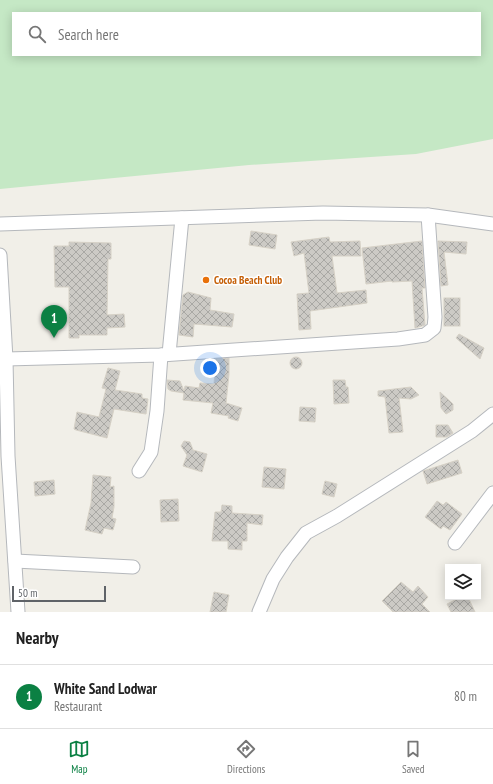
<!DOCTYPE html>
<style>
:root{--surface:#fff;--page:#f2f2f2;--text:#222;--muted:#767676;--line:#e0e0e0;--accent:#0b8043}
body{margin:0;font-family:"PT Sans Narrow",sans-serif;background:var(--page);color:var(--text)}
.controls{position:absolute;right:12px;bottom:12px;display:grid;overflow:hidden;border-radius:0px;box-shadow:0 2px 10px #0003}
.controls button{width:36px;height:36px;display:grid;place-items:center;padding:0;border:0;border-bottom:1px solid var(--line);background:var(--surface);color:var(--text);font:20px sans-serif}
.scale{position:absolute;left:12px;bottom:10px;width:94px;box-sizing:border-box;padding-left:4px;border:2px solid #5f6368;border-top:0;font-size:11px;line-height:14px;white-space:nowrap;color:#5f6368;-webkit-text-stroke:3px #fff;paint-order:stroke}
.you{position:absolute;left:210px;top:368px;width:14px;height:14px;margin:-10px;border:3px solid #fff;border-radius:50%;background:#1a73e8;box-shadow:0 0 0 6px #1a73e833}
.badge{display:grid;place-items:center;width:26px;height:26px;border-radius:50%;background:var(--accent);color:#fff;font-size:13px;font-weight:700}
.pin{position:absolute;translate:-50% -33px;filter:drop-shadow(0 1px 2px #0008)}
.pin::after{content:'';position:absolute;top:21px;width:14px;height:12px;background:inherit;clip-path:polygon(0 0,100% 0,50% 100%)}
.list{margin:0;padding:0;list-style:none}
h2{display:flex;justify-content:space-between;align-items:center;height:52px;margin:0;padding:0 16px;font-size:17px}
h2 small{font-size:13px;font-weight:400;color:var(--muted)}
.list li{display:grid;grid-template-columns:26px 1fr auto;gap:12px;align-items:center;box-sizing:border-box;height:64px;padding:0 16px;border-top:1px solid var(--line)}
.list b{display:block;font-size:15px;white-space:nowrap}
.list p{margin:0;font-size:13px;white-space:nowrap;color:var(--muted)}
.list em{font-size:13px;font-style:normal;color:var(--muted)}
.icon{flex:none;width:22px;height:22px;fill:none;stroke:currentColor;stroke-width:2;stroke-linecap:round;stroke-linejoin:round}
.map{position:relative;flex:none;width:493px;height:612px;overflow:hidden}
.search{position:absolute;background:var(--surface);box-shadow:0 2px 10px #0003;left:12px;right:12px;top:12px;height:44px;display:flex;align-items:center;gap:10px;box-sizing:border-box;padding:0 14px;border-radius:0px;color:var(--muted);font-size:15px}
.sheet{height:116px;background:var(--surface)}
nav{display:flex;justify-content:space-around;align-items:center;box-sizing:border-box;height:56px;border-top:1px solid var(--line);background:var(--surface);font-size:11px;color:var(--muted)}
nav a{display:grid;justify-items:center;gap:2px}
nav .on{color:var(--accent)}
.map>svg:first-child{display:block}
.grass{fill:#c5e8c5;fill-rule:evenodd}
.building{fill:url(#building-cross-hatch);stroke:#d6d1c6}
.lines{fill:none;stroke-linecap:round;stroke-linejoin:round}
.minor-casing{stroke:#b5b8bc;stroke-width:15}
.minor{stroke:#fff;stroke-width:13}
.food-dot{fill:#e8710a;stroke:#fff;stroke-width:1.5}
.labels{text-anchor:middle;dominant-baseline:central;stroke-width:3;stroke-linejoin:round;paint-order:stroke}
.food-label{font-size:11px;font-weight:bold;fill:#c56008;stroke:#fff;text-anchor:start}
</style>
<div class="map">
<svg width="493" height="612" viewBox="0 0 493 612">
<defs>
<pattern id="building-cross-hatch" width="8" height="8" patternUnits="userSpaceOnUse"><rect width="8" height="8" fill="#cccac5"/><path d="M0 0l8 8M0 8l8-8" fill="none" stroke="#a9a8a4"/></pattern>
</defs>
<rect width="100%" height="100%" fill="#f1efe8"/>
<!-- grass -->
<path class="grass" d="M0,0H493V139L416,154L249,165L0,189ZM13,13H480V55H13Z"/>
<!-- building -->
<g class="building">
<polygon points="251,231 277,235 275,249 249,245"/>
<polygon points="329,237 330,242 360,241 361,256 332,256 337,293 366,290 367,303 310,311 311,329 299,330 297,294 309,293 304,253 294,256 291,242"/>
<polygon points="422,241 425,288 422,288 425,325 415,328 412,281 392,282 392,281 366,284 362,248"/>
<polygon points="438,241 467,242 466,254 444,252 448,285 441,286"/>
<polygon points="69,242 111,243 111,259 108,259 107,315 124,314 125,327 107,328 107,335 79,335 79,338 69,338 69,287 55,287 54,246 69,246"/>
<polygon points="188,292 211,298 210,310 234,314 232,327 194,324 193,337 179,335 183,295"/>
<rect x="444" y="298" width="16" height="28"/>
<polygon points="459,334 484,348 480,359 456,338"/>
<circle cx="296" cy="363" r="6"/>
<polygon points="229,358 229,374 226,403 242,408 238,421 228,418 229,416 211,413 213,403 183,400 184,393 171,391 168,389 167,380 180,381 184,391 185,386 199,388 200,383 214,384 216,359"/>
<polygon points="108,368 120,371 115,390 142,394 142,398 148,399 146,414 114,409 107,438 76,430 74,429 77,412 99,417 106,389 102,388"/>
<polygon points="333,380 345,380 346,387 348,387 349,403 334,404"/>
<polygon points="411,387 419,395 411,399 399,398 403,432 389,433 385,397 378,396 378,391"/>
<polygon points="440,392 453,404 453,410 446,414 441,408"/>
<polygon points="300,407 316,408 315,422 299,421"/>
<polygon points="436,425 448,425 453,433 447,437 436,437"/>
<polygon points="184,441 190,442 193,450 207,454 202,472 183,466 187,455 181,446"/>
<polygon points="458,460 462,473 427,484 423,471"/>
<polygon points="264,467 286,469 284,489 262,487"/>
<polygon points="93,475 111,477 110,487 114,486 114,507 112,518 116,519 113,530 104,528 102,534 85,530 91,503"/>
<polygon points="54,480 55,494 35,496 34,482"/>
<polygon points="325,481 337,484 334,497 322,494"/>
<polygon points="178,499 179,521 161,522 160,500"/>
<polygon points="437,501 443,505 446,502 462,514 450,530 443,526 441,529 425,517"/>
<polygon points="222,505 232,506 232,513 263,515 262,525 247,523 247,541 242,541 242,550 228,549 228,541 212,541 215,512 221,512"/>
<polygon points="401,582 413,592 418,586 428,597 422,604 430,612 393,612 382,601"/>
<polygon points="214,592 229,595 226,612 210,612"/>
<polygon points="461,597 468,597 475,612 451,612 447,604"/>
</g>
<g class="lines">
<defs>
<g id="minor">
<polyline points="0,224 323,213 428,215 493,224"/>
<polyline points="0,255 6,359 8,456 18,612"/>
<polyline points="169,354 182,218"/>
<polyline points="6,359 161,355 398,339 425,335 434,328 435,317 428,215"/>
<polyline points="139,471 151,452 157,411 161,355"/>
<polyline points="455,543 493,493"/>
<polyline points="15,561 133,567"/>
<polyline points="259,612 273,579 287,557 306,533 337,516 472,431 493,414"/>
</g>
</defs>
<!-- minor casing -->
<use href="#minor" class="minor-casing"/>
<!-- minor -->
<use href="#minor" class="minor"/>
</g>
<!-- markers -->
<circle class="food-dot" cx="206" cy="280" r="4"/>
<g class="labels">
<!-- food labels -->
<g class="food-label">
<text x="214" y="280">Cocoa Beach Club</text>
</g>
</g>
</svg>
<div class="controls">
<button><svg class="icon" aria-label="layers" viewBox="0 0 24 24"><path d="M12 4l9 5-9 5-9-5zM3 14l9 5 9-5"/></svg></button>
</div>
<div class="scale">50 m</div>
<div class="you"></div>
<div class="pin badge" style="left:54px;top:338px">1</div>
<div class="search"><svg class="icon" aria-label="search" viewBox="0 0 24 24"><circle cx="10" cy="10" r="6"/><path d="M15 15l6 6"/></svg>Search here</div>
</div>
<section class="sheet">
<h2>Nearby<small></small></h2>
<ul class="list">
<li><span class="badge">1</span><div><b>White Sand Lodwar</b><p>Restaurant</p></div><em>80 m</em></li>
</ul>
</section>
<nav>
<a class="on"><svg class="icon" aria-label="map" viewBox="0 0 24 24"><path d="M3 6l6-2 6 2 6-2v14l-6 2-6-2-6 2zM9 4v14M15 6v14"/></svg>Map</a>
<a><svg class="icon" aria-label="directions" viewBox="0 0 24 24"><path d="M12 3l9 9-9 9-9-9zM9 14v-3h6M13 9l2 2-2 2"/></svg>Directions</a>
<a><svg class="icon" aria-label="saved" viewBox="0 0 24 24"><path d="M7 4h10v16l-5-4-5 4z"/></svg>Saved</a>
</nav>
